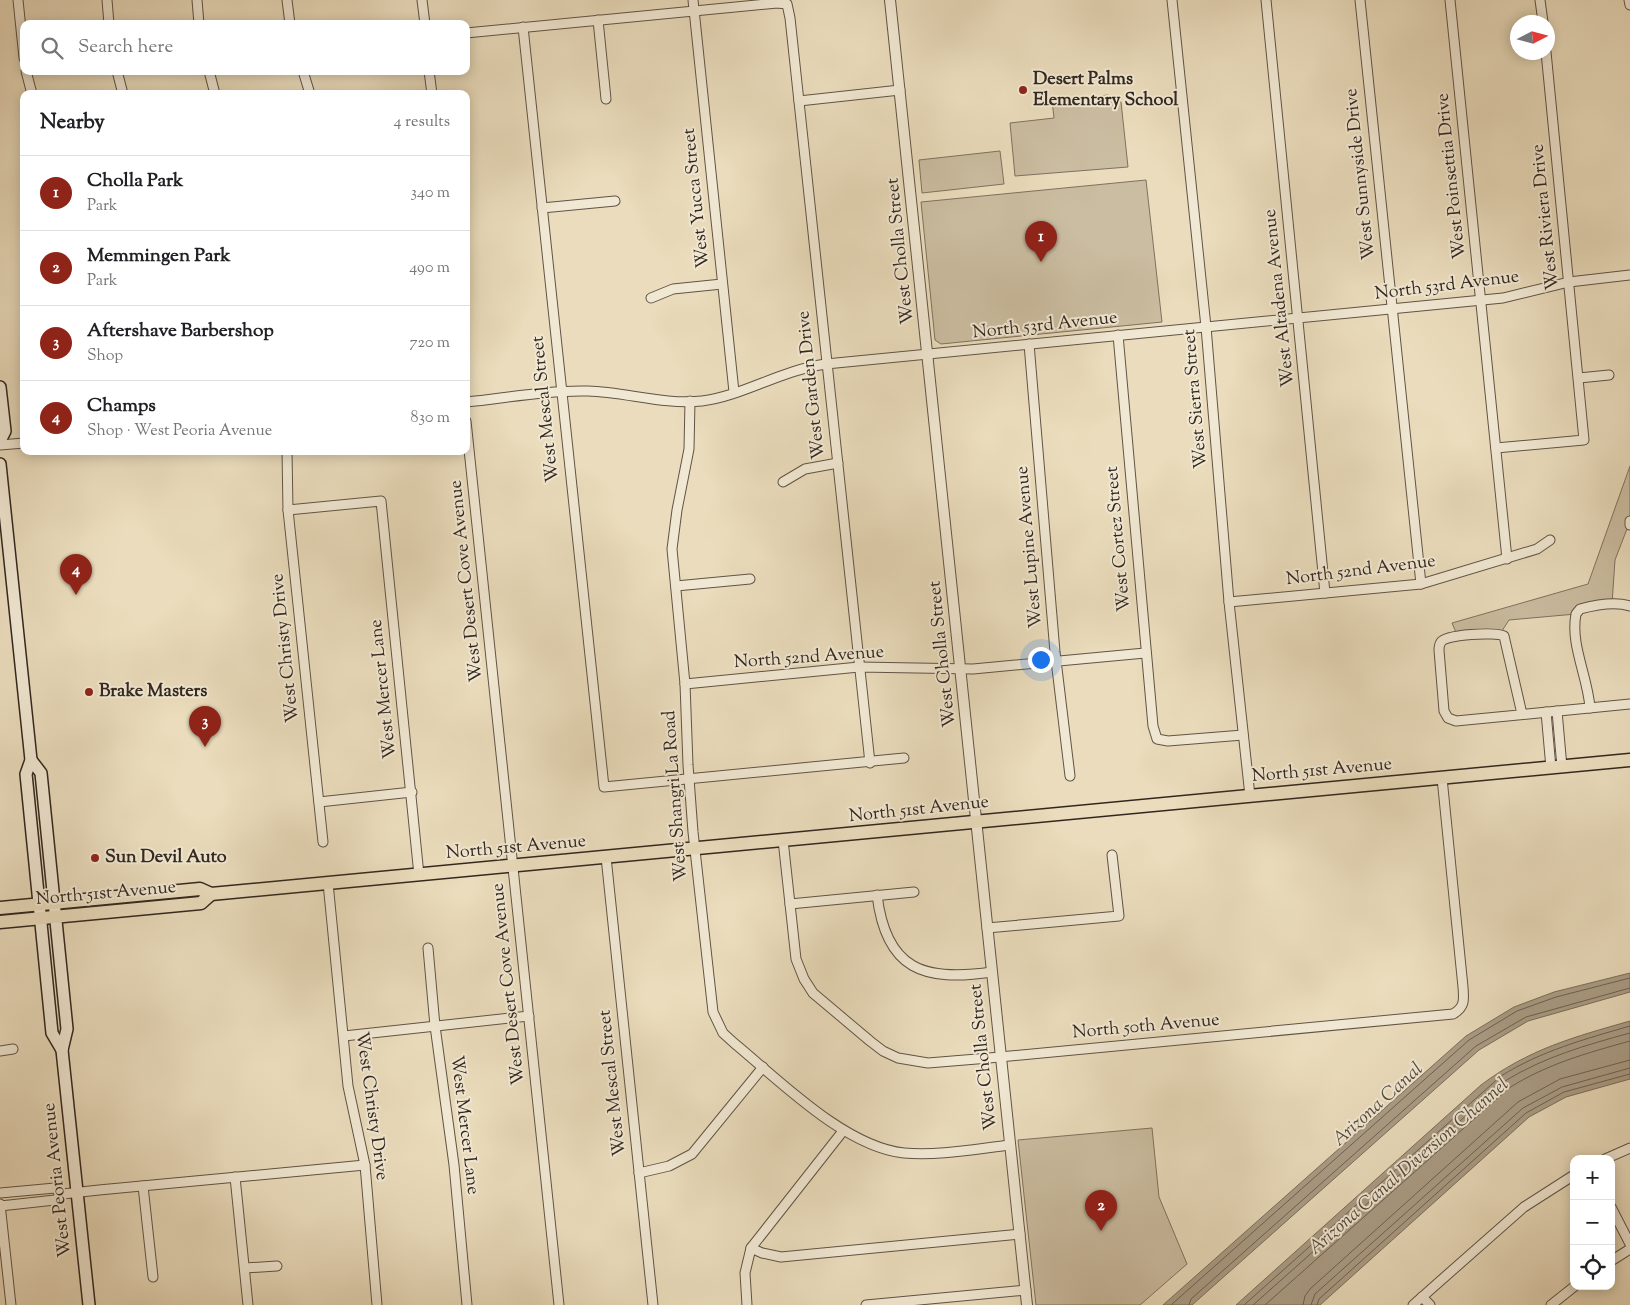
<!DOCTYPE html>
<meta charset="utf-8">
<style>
:root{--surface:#fff;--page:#f2f2f2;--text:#202124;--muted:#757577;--line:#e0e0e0;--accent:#8f2418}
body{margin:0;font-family:"Sorts Mill Goudy",serif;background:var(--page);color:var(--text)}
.controls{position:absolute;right:15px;bottom:15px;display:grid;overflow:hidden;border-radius:10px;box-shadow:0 2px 12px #0003}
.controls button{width:45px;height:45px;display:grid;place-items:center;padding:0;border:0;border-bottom:1px solid var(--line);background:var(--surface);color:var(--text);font:25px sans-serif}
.compass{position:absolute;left:1510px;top:15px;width:45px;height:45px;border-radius:50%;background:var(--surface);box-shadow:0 2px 12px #0003;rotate:84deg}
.you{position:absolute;left:1040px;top:659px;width:18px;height:18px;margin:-12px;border:4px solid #fff;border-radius:50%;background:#1a73e8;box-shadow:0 0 0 8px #1a73e833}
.badge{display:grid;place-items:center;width:32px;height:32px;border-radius:50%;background:var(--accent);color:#fff;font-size:16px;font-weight:700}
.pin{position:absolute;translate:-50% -41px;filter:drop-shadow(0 1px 2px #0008)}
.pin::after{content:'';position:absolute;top:26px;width:18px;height:15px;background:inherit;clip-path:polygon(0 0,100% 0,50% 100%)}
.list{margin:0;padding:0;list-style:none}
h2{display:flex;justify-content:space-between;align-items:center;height:65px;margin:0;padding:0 20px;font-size:21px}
h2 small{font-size:16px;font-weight:400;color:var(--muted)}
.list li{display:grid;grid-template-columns:32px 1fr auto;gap:15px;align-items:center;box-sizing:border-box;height:75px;padding:0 20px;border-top:1px solid var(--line)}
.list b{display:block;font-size:19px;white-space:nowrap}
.list p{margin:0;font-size:16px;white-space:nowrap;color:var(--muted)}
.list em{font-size:16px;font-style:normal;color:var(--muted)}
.icon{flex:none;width:28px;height:28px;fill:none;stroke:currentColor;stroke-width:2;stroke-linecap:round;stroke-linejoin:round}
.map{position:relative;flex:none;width:1630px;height:1305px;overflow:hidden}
.search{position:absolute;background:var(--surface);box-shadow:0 2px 12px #0003;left:20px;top:20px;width:450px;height:55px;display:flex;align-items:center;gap:12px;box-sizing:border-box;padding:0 18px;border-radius:10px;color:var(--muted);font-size:19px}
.panel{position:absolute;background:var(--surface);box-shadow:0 2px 12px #0003;left:20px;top:90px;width:450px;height:365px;border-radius:10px}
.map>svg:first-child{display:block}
.green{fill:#cbbda1;stroke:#7e7260}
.water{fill:#ab9e87;stroke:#7b6e5d}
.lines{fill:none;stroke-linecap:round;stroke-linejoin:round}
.shore{stroke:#6e6253;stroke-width:1}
.minor-casing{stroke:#605446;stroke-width:11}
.tertiary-casing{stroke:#605446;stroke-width:12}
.secondary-casing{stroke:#32271f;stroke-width:14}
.primary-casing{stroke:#32271f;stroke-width:15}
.minor{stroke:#f1e8d3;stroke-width:9}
.tertiary{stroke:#f1e8d3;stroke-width:10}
.secondary{stroke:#f1e8d3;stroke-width:11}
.primary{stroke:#eadcbc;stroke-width:12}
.poi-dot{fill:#8f2418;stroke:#f1e8d3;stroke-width:2}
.labels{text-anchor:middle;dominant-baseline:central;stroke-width:4;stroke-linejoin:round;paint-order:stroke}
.poi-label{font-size:18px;font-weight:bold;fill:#32271f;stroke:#f1e8d3;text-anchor:start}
.street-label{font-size:18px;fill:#32271f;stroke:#f1e8d3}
.water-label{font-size:19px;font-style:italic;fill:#564b3e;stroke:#f1e8d3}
</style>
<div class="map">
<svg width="1630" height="1305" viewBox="0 0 1630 1305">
<rect width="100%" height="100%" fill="#eadcbc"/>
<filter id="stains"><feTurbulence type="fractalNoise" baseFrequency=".004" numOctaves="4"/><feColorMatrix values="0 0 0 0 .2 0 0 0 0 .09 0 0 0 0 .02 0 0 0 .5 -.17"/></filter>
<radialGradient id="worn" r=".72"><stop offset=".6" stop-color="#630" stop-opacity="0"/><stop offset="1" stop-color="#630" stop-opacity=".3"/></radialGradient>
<!-- green -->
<g class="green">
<polygon points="1108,95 1121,102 1128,167 1015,176 1010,123 1054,118 1052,101"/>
<polygon points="1000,151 1004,184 922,193 919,160"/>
<polygon points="1146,180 1162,322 941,344 935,340 921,202"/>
<polygon points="1630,466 1630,521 1615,560 1612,604 1576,614 1509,620 1500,634 1458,637 1452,623 1588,584"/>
<polygon points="1152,1128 1159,1197 1187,1264 1140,1305 1036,1305 1018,1140"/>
</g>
<!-- water -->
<g class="water">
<polygon points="1630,973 1630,992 1528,1021 1479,1050 1192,1305 1163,1305 1466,1036 1514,1007 1554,992"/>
<path d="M1630,1021V1079L1566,1097L1529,1117L1320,1305H1236L1481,1085C1529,1049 1574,1037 1630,1021Z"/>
</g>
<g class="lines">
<!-- shore -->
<g class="shore">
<polyline points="1171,1305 1469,1040 1517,1011 1556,997 1630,978"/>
<polyline points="1189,1305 1191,1299 1476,1046 1526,1017 1630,988"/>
<path d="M1244,1305L1501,1076C1541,1051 1585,1039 1630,1026"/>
<path d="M1253,1305L1505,1081C1544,1057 1586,1045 1630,1033"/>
<path d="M1265,1305L1509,1088C1547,1064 1587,1053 1630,1041"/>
<polyline points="1303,1305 1305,1296 1310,1289 1518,1102 1560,1079 1630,1060"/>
<polyline points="1311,1305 1315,1294 1523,1108 1562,1087 1630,1068"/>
<polyline points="1317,1305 1319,1299 1526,1113 1564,1092 1630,1074"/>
</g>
<defs>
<g id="minor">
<polyline points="18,0 24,58"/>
<polyline points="107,0 109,24"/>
<polyline points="197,0 199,24"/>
<polyline points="287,0 290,24"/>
<polyline points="422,0 425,24"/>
<polyline points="693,0 734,392"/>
<polyline points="1172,0 1206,327 1229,602 1250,796"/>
<polyline points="1266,0 1325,593"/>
<polyline points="1360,0 1421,584"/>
<polyline points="1450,0 1507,559"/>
<polyline points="1540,0 1543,22"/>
<polyline points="1629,0 1630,5"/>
<polyline points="598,20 606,99"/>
<polyline points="523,27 604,787 904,758"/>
<polyline points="466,33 777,3 787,4 790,18 870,763"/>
<polyline points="26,71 32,94"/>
<polyline points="117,71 123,94"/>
<polyline points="209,71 215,94"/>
<polyline points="303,71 310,94"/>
<polyline points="429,71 432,94"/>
<polyline points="799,101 900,90"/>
<polyline points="542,208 615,201"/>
<polyline points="651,298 673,289 722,284"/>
<polyline points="1118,335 1153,726 1157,739 1168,741 1243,735"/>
<polyline points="1029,344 1055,652 1070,776"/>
<polyline points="1579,378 1609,375"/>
<path d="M690,401L689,449L677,510L672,549L685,684L688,765L693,832L713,1012L723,1033L734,1043C779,1080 845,1147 904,1153C938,1156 975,1149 1010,1145"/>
<path d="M466,402C506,398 548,390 588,391C626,392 663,405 702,401C743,396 781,370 826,364L1503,298L1569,282L1630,275"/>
<polyline points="466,421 559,1305"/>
<polyline points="0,445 24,443"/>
<polyline points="1496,448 1584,440 1546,52"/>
<polyline points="287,451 288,510 323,842"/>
<polyline points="783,482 805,469 838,463"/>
<polyline points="288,510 381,501 419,875"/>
<polyline points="1630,521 1630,525"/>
<polyline points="676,586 750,579"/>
<polyline points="1229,602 1421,584 1537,549 1550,540"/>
<polyline points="685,684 859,667 973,669 1145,653"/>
<path d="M1590,708C1588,677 1570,645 1576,614L1580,609C1595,605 1615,601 1630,606"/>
<polyline points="1557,711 1562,767"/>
<polyline points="1546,712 1551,768"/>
<path d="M1522,714L1504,636C1496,632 1446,634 1441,642C1439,645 1439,648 1439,650L1444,711L1448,718L1456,721L1630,704"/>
<polyline points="319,802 412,792"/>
<path d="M783,840L796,959L804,979L813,993L870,1041L883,1051L898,1058L928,1063L989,1058L1453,1014C1465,1007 1464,1000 1463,987L1442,778"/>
<polyline points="606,857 653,1305"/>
<polyline points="328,883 348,1086 365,1165 377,1305"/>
<path d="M877,895C886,970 924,982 992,972"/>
<polyline points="790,904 914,892"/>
<polyline points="987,928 1119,916 1112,855"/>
<polyline points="428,948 435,1026 454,1165 467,1305"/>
<polyline points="344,1036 529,1016"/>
<polyline points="0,1051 13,1049"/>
<polyline points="1605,1159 1630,1148"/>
<polyline points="639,1173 669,1166 692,1154 763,1067"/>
<polyline points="235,1177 248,1305"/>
<polyline points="143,1186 153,1277"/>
<polyline points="0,1193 55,1188 63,1194"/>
<polyline points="0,1204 11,1305"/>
<polyline points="0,1206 55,1200 63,1194 99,1190 365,1165"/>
<polyline points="1611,1207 1630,1244"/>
<polyline points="751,1248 762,1253 781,1257 1020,1234"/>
<polyline points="1611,1261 1630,1249"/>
<polyline points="245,1268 277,1266"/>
<polyline points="1422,1297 1430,1305"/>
<polyline points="747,1305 745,1273 751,1248 843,1131"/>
<polyline points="866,1305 1026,1290"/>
<polyline points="1413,1305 1524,1207 1574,1175"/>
<polyline points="1551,1305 1575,1286"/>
</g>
<polyline id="tertiary" points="890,0 1027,1305"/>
<g id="secondary">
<polyline points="0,387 5,431 0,441"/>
<polyline points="0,464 31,760 26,774 52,1033 62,1050"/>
<polyline points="31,760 41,773 67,1029 62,1050 89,1305"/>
</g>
<g id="primary">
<polyline points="0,908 200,889 211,894 1630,760"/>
<polyline points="0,922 201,903 211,894"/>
</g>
</defs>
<!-- minor casing -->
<use href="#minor" class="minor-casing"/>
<!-- tertiary casing -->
<use href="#tertiary" class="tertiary-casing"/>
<!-- secondary casing -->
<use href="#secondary" class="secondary-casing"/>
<!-- primary casing -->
<use href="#primary" class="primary-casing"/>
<!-- minor -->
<use href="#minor" class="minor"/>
<!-- tertiary -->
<use href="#tertiary" class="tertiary"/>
<!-- secondary -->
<use href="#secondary" class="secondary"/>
<!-- primary -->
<use href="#primary" class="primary"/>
</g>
<!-- markers -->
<g class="poi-dot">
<circle cx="1023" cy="90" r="5"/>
<circle cx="89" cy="692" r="5"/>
<circle cx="95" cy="858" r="5"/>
</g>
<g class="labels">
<!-- poi labels -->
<g class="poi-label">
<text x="1033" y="80">Desert Palms<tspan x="1033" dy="21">Elementary School</tspan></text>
<text x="99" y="692">Brake Masters</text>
<text x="105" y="858">Sun Devil Auto</text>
</g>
<!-- street labels -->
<g class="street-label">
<text transform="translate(1361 174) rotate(-96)">West Sunnyside Drive</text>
<text transform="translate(1452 176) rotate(-96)">West Poinsettia Drive</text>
<text transform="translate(697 198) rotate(-96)">West Yucca Street</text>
<text transform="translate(1546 217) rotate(-96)">West Riviera Drive</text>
<text transform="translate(901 251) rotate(-96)">West Cholla Street</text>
<text transform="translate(1447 286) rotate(-7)">North 53rd Avenue</text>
<text transform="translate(1280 298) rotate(-96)">West Altadena Avenue</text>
<text transform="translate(1045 326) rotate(-6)">North 53rd Avenue</text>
<text transform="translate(812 385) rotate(-96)">West Garden Drive</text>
<text transform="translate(1196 399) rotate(-95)">West Sierra Street</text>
<text transform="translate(546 409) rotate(-96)">West Mescal Street</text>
<text transform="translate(1119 539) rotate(-95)">West Cortez Street</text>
<text transform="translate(1030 547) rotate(-95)">West Lupine Avenue</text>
<text transform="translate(1361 571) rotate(-7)">North 52nd Avenue</text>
<text transform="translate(467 581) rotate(-96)">West Desert Cove Avenue</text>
<text transform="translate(286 648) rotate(-96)">West Christy Drive</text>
<text transform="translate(943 654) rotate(-96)">West Cholla Street</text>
<text transform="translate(809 658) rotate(-4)">North 52nd Avenue</text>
<text transform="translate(384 689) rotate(-96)">West Mercer Lane</text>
<text transform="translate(1322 771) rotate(-5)">North 51st Avenue</text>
<text transform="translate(676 796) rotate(-94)">West Shangri La Road</text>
<text transform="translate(919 810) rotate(-6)">North 51st Avenue</text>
<text transform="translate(516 848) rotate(-5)">North 51st Avenue</text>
<text transform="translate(106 894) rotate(-5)">North 51st Avenue</text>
<text transform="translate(509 984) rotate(-96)">West Desert Cove Avenue</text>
<text transform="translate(1146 1027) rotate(-5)">North 50th Avenue</text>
<text transform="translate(984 1057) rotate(-96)">West Cholla Street</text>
<text transform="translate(613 1083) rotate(-96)">West Mescal Street</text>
<text transform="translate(371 1106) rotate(82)">West Christy Drive</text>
<text transform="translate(464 1125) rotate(83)">West Mercer Lane</text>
<text transform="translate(58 1180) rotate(-96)">West Peoria Avenue</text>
</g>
<!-- water labels -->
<g class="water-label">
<text transform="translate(1378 1105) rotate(-42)">Arizona Canal</text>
<text transform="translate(1409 1167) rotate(-41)">Arizona Canal Diversion Channel</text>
</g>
</g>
<rect width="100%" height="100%" filter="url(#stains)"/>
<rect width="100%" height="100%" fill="url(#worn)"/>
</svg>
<div class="controls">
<button>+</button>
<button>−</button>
<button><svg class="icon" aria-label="locate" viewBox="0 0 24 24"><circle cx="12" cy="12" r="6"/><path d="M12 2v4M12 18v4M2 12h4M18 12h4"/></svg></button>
</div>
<svg class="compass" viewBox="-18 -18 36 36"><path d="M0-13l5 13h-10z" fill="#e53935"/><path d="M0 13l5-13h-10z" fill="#757577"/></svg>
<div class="you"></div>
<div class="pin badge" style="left:1041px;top:262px">1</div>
<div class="pin badge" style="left:1101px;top:1231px">2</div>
<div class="pin badge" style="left:205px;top:747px">3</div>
<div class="pin badge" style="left:76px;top:595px">4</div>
<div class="search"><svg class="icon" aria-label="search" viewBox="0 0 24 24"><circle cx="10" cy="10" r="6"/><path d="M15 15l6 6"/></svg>Search here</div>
<section class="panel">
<h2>Nearby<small>4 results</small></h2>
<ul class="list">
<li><span class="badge">1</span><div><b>Cholla Park</b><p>Park</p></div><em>340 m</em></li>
<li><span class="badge">2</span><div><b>Memmingen Park</b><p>Park</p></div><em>490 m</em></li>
<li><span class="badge">3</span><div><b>Aftershave Barbershop</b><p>Shop</p></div><em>720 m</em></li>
<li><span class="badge">4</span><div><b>Champs</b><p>Shop · West Peoria Avenue</p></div><em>830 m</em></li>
</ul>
</section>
</div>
